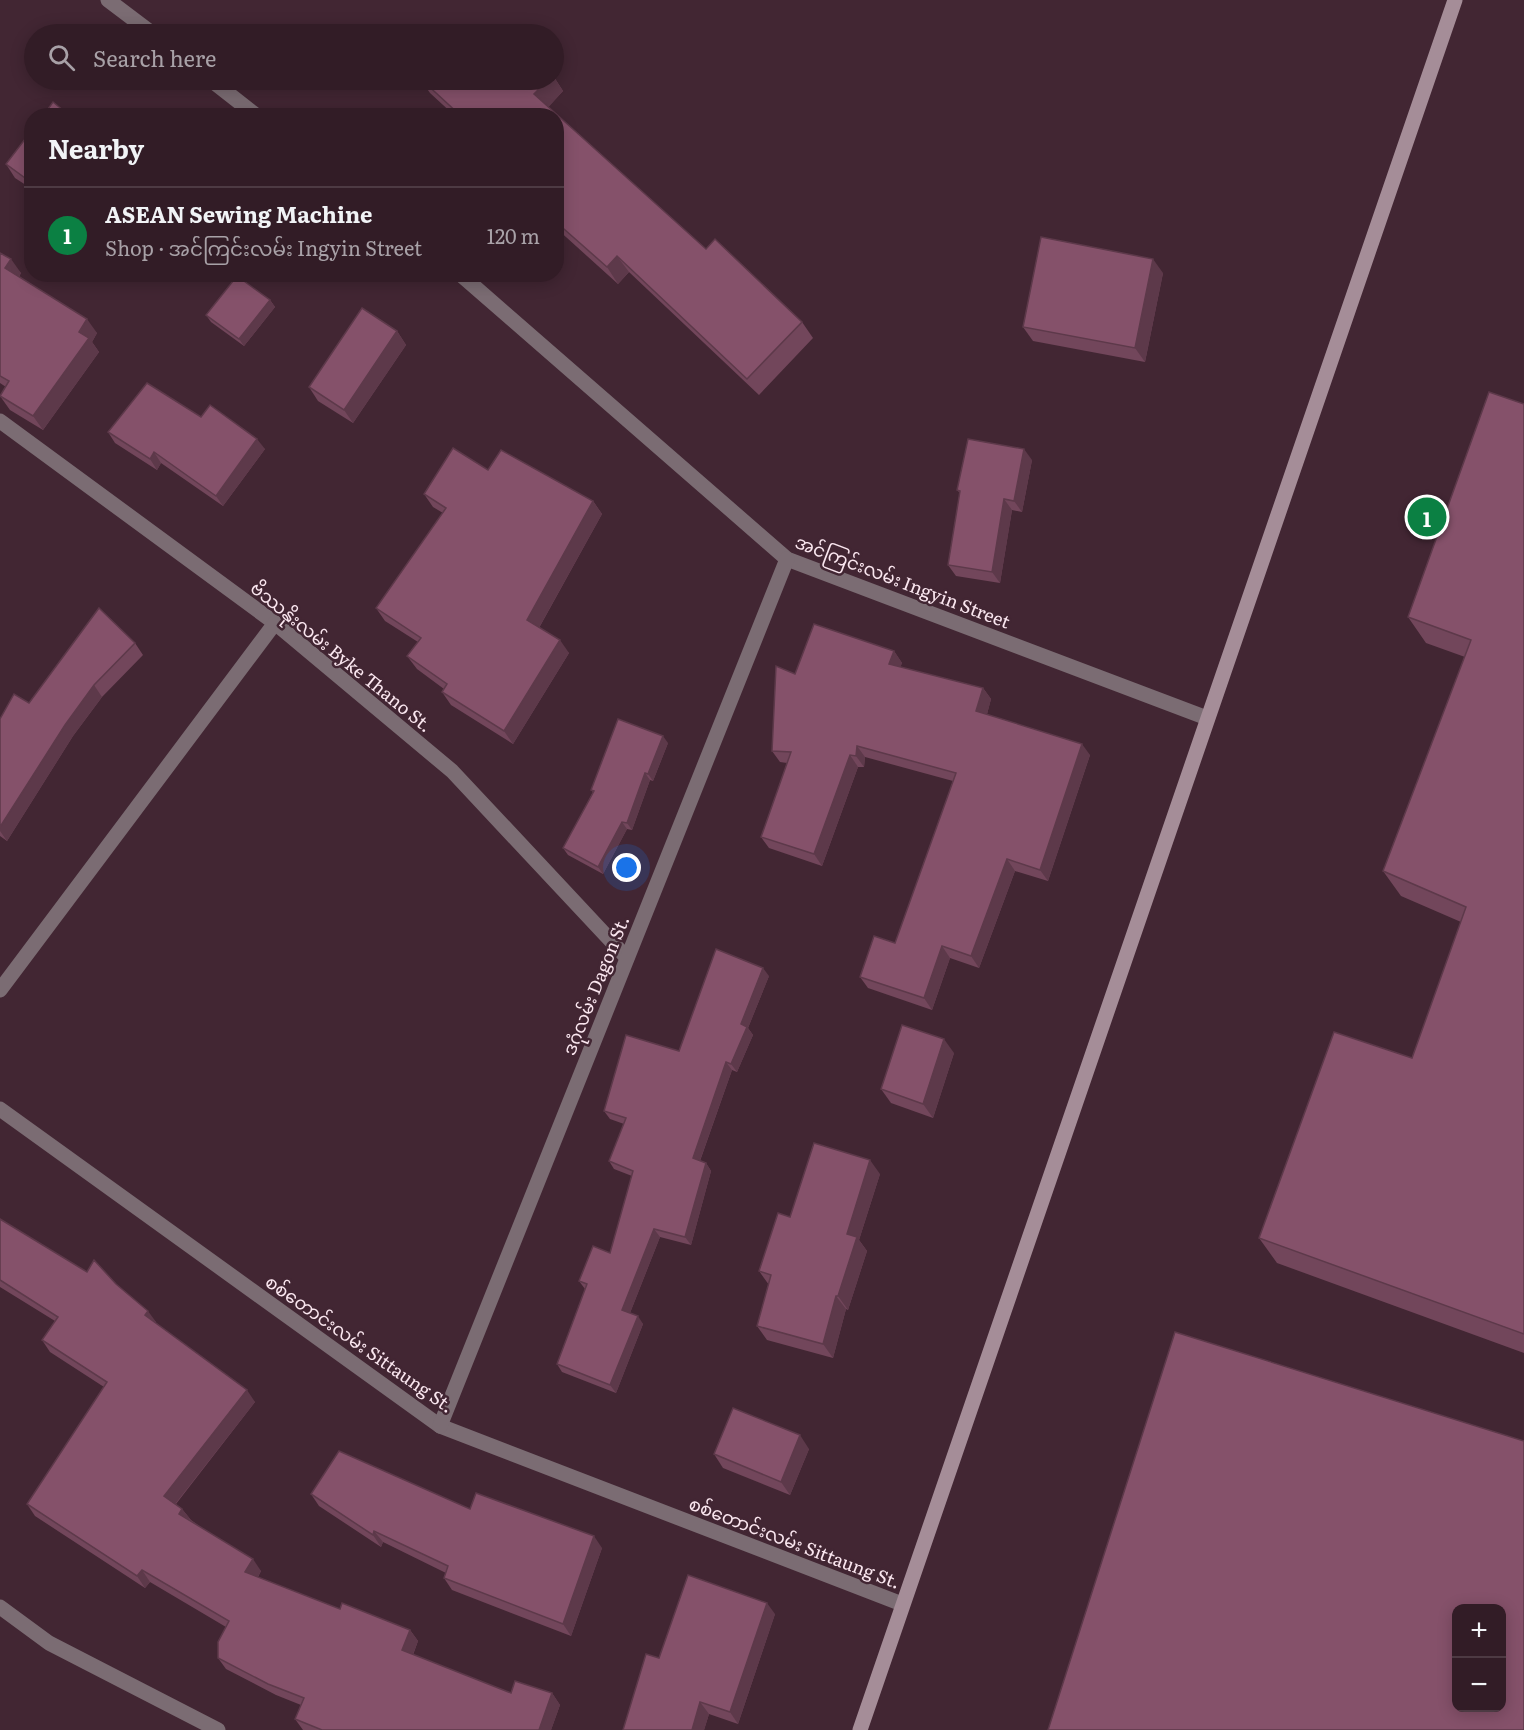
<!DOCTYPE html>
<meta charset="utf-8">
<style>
:root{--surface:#321c26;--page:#3a252e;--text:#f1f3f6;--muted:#a8a1a7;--line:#4d3a43;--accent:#0b8043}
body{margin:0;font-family:Literata,"Noto Sans Myanmar",serif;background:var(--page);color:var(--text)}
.controls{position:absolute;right:18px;bottom:18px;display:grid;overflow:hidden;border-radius:12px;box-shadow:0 3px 15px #0003}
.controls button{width:54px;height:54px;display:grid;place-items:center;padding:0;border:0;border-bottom:2px solid var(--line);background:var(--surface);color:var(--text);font:30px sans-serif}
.you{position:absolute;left:627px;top:868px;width:21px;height:21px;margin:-15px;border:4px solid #fff;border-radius:50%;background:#1a73e8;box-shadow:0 0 0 9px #1a73e833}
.badge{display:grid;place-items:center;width:39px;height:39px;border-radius:50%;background:var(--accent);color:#fff;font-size:20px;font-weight:700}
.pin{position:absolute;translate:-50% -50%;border:3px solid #fff;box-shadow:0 2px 6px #0006}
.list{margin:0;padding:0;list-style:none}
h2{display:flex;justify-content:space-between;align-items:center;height:78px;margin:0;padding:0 24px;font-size:26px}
h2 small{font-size:20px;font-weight:400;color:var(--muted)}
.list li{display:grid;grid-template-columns:39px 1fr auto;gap:18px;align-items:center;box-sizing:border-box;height:96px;padding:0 24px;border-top:2px solid var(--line)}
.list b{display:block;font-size:22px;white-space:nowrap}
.list p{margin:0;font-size:20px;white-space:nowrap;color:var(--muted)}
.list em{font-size:20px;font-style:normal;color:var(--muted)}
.icon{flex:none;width:33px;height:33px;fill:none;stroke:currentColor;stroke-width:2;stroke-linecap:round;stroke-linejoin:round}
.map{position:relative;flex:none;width:1524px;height:1730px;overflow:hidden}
.search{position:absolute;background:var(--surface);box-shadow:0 3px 15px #0003;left:24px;top:24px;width:540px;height:66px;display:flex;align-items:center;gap:15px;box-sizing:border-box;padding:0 21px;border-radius:33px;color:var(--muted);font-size:22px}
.panel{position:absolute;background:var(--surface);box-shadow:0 3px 15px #0003;left:24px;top:108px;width:540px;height:174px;border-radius:24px}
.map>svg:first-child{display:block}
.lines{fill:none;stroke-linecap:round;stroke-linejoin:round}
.street{stroke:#7b6c73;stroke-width:15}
.secondary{stroke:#a58d98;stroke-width:15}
.wall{fill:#72465b}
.shaded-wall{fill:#5d394a}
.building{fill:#85516a;stroke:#5d394a;stroke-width:1.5;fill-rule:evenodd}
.labels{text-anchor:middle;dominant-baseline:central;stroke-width:5;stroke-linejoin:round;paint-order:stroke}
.street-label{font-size:18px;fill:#fae6ef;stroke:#422633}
</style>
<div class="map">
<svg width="1524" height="1730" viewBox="0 0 1524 1730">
<rect width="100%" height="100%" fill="#422633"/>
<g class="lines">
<!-- street -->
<g class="street">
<polyline points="108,0 153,34"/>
<polyline points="211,80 257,116"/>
<polyline points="460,274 787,559 1207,718"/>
<polyline points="0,421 275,623 452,771 627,958"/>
<polyline points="0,990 275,623"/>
<polyline points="0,1109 440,1426 902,1604"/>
<polyline points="440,1426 787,559"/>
<polyline points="0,1607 49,1643 218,1730"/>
</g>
<!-- secondary -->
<polyline class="secondary" points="860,1730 1455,0"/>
</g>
<!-- wall -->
<g class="wall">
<polygon points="554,77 563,91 548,107 706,249 802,322 813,338 759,395 629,272 618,284 556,228 556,116 455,116 430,93 421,80 554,80"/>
<polygon points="32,130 32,189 15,178 6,164"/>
<polygon points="0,253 21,273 19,277 97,333 92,342 99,352 43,430 10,410 0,396 6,387 0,383"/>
<polygon points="1163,273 1145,362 1033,341 1023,327"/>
<polygon points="270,300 275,307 244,346 211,322 206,315"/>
<polygon points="397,331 406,345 353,423 318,401 309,387"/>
<polygon points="1524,404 1524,1353 1277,1263 1259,1238 1412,1058 1461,922 1401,896 1383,871 1465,657 1426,643 1408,617"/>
<polygon points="201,417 265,449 223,506 161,463 157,470 115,443 108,432"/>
<polygon points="1032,460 1022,512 1012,510 1000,583 956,576 948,565 960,493 957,490"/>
<polygon points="488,470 593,501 602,514 539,628 569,653 513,744 451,705 442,692 444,689 417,669 407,656 418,642 385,621 376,608 443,513 433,507 424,494"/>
<polygon points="135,643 143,655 102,697 73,736 7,841 0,836 0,719 29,703"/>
<polygon points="894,651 902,663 900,667 983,688 991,699 987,714 1090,755 1048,881 1015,871 979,968 950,958 932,1010 868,988 860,977 895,943 953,781 865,757 864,767 858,767 822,866 769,848 761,837 787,763 780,762 772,751 795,674"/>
<polygon points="668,743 653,781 650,780 632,830 627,829 603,874 568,855 563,848 593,792 591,790"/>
<polygon points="769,976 748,1028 753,1035 737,1072 732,1070 700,1161 706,1163 711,1171 691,1245 660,1237 630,1313 643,1324 616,1393 562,1372 557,1364 585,1289 579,1281 610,1253 632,1176 614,1169 609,1161 624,1124 610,1119 604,1111 679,1051"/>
<polygon points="954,1053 933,1118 891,1103 881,1089"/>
<polygon points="880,1174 859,1240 867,1251 848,1310 846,1309 833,1358 767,1340 757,1326 769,1285 759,1271 790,1217"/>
<polygon points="0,1219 87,1272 116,1284 156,1322 156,1323 255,1402 176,1504 182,1509 191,1520 261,1571 258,1577 340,1609 410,1630 418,1641 413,1655 511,1693 552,1693 560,1705 551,1730 303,1730 295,1719 301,1705 276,1695 226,1669 218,1658 226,1627 150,1582 145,1588 35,1516 27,1504 104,1387 50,1352 42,1340 55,1321 0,1287"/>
<polygon points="809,1449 790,1495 723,1468 714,1454"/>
<polygon points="311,1494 470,1509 602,1548 571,1636 452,1590 444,1578 446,1573 383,1542 381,1547 319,1506"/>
<polygon points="775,1614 738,1724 709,1714 704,1730 623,1730 659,1658"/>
</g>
<!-- shaded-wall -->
<g class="shaded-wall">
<polygon points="554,77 563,91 545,111 534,94 548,80 554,80"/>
<polygon points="617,256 629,272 618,284 607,267"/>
<polygon points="11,259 21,273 15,282 5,268"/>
<polygon points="1153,259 1163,273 1145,362 1135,348"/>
<polygon points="270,300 275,307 244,346 239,339"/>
<polygon points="87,319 97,333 92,342 99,352 43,430 33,416"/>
<polygon points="397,331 406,345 353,423 344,410"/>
<polygon points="257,439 265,449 223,506 216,496"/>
<polygon points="1024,449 1032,460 1022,512 1014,501"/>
<polygon points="154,452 161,463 157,470 150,459"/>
<polygon points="1004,499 1012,510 1000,583 992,572"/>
<polygon points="593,501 602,514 536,633 527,620"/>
<polygon points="560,640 569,653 513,744 504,731"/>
<polygon points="894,651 902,663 897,676 889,664"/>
<polygon points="94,685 102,697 73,736 7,841 0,831 0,827 65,725"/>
<polygon points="983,688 991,699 985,722 976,711"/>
<polygon points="663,736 668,743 653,781 648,774"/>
<polygon points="1082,744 1090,755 1048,881 1040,870"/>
<polygon points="857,746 865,757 864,767 856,756"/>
<polygon points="850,755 858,767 822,866 814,854"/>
<polygon points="645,773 650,780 632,830 627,823"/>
<polygon points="622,822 627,829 603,874 598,867"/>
<polygon points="1007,859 1015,871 979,968 971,956"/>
<polygon points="942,946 950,958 932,1010 924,998"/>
<polygon points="763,968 769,976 748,1028 753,1035 737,1072 731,1064 741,1024"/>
<polygon points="944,1039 954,1053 933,1118 923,1104"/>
<polygon points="726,1062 732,1070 698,1166 693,1158"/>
<polygon points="870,1160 880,1174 859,1240 867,1251 848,1310 838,1296 847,1234"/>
<polygon points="706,1163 711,1171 691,1245 685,1237"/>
<polygon points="654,1229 660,1237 628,1318 622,1310"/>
<polygon points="836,1296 846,1309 833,1358 823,1344"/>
<polygon points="148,1311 156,1322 153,1327 145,1315"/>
<polygon points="638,1316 643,1324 616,1393 610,1385"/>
<polygon points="247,1390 255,1402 172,1508 164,1496"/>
<polygon points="800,1435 809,1449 790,1495 781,1482"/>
<polygon points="182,1509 191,1520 179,1514"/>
<polygon points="374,1531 383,1542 381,1547 373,1535"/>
<polygon points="594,1536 602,1548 571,1636 563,1624"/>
<polygon points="253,1559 261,1571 254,1584 245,1572"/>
<polygon points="142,1570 150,1582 145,1588 137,1576"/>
<polygon points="767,1603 775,1614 738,1724 730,1712"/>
<polygon points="410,1630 418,1641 410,1662 402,1650"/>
<polygon points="552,1693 560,1705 551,1730 539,1730"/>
<polygon points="700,1702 709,1714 704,1730 692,1730"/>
</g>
<!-- building -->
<g class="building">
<polygon points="422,80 548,80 534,94 706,249 715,239 802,322 747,379 617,256 607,267 556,222 556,116 461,116"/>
<polygon points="53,102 70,116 43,116"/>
<polygon points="32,130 32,183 6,164"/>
<polygon points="1041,237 1153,259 1135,348 1023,327"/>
<polygon points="0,253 11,259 5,268 87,319 79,332 89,338 33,416 0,396 9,381 0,376"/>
<polygon points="237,276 270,300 239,339 206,315"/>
<polygon points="362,308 397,331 344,410 309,387"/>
<polygon points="147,383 201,417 210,405 257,439 216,496 154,452 150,459 108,432"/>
<polygon points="1489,392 1524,404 1524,1334 1259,1238 1334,1032 1412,1058 1466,907 1383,871 1471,640 1408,617"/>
<polygon points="968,439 1024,449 1014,501 1004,499 992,572 948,565 960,491 957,490"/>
<polygon points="453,448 488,470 501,450 593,501 527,620 560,640 504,731 442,692 447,684 407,656 421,638 376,608 446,508 424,494"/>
<polygon points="99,608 135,643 94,685 65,725 0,827 0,719 14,694 29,703"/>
<polygon points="814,624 894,651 889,664 983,688 976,711 1082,744 1040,870 1007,859 971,956 942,946 924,998 860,977 874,936 895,943 956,773 857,746 856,756 850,755 814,854 761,837 791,752 772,751 776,666 795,674"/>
<polygon points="618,719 663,736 648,774 645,773 627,823 622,822 598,867 563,848 594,791 591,790"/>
<polygon points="716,949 763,968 741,1024 747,1027 731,1064 726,1062 693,1158 706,1163 685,1237 654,1229 622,1310 638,1316 610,1385 557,1364 587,1284 579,1281 593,1246 610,1253 633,1171 609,1161 626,1118 604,1111 626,1035 679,1051"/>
<polygon points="902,1025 944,1039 923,1104 881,1089"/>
<polygon points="814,1143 870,1160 847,1234 857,1237 838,1296 836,1296 823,1344 757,1326 771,1275 759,1271 778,1213 790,1217"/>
<polygon points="0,1219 87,1272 94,1260 116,1284 148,1311 145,1315 247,1390 164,1496 182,1509 179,1514 253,1559 245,1572 340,1609 342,1603 410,1630 402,1650 511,1693 515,1681 552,1693 539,1730 322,1730 295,1719 304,1698 268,1684 218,1658 218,1642 229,1621 142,1570 137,1576 27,1504 107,1382 42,1340 58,1317 0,1280"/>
<path d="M1175,1332L1524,1441V1730H1048ZM1456,1608H1502V1707H1456Z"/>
<polygon points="733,1408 800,1435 781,1482 714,1454"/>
<polygon points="339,1451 470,1509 476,1493 594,1536 563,1624 444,1578 448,1566 374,1531 373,1535 311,1494"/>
<polygon points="688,1575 767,1603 730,1712 700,1702 692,1730 623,1730 646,1654 659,1658"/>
</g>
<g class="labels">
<!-- street labels -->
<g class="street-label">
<text transform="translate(903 581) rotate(21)">အင်ကြင်းလမ်း Ingyin Street</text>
<text transform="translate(342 656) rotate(39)">ဗိဿနိုးလမ်း Byke Thano St.</text>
<text transform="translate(595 985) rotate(-68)">ဒဂုံလမ်း Dagon St.</text>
<text transform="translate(360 1343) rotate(35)">စစ်တောင်းလမ်း Sittaung St.</text>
<text transform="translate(795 1542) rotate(21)">စစ်တောင်းလမ်း Sittaung St.</text>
</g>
</g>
</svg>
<div class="controls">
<button>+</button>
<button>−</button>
</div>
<div class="you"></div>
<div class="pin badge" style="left:1427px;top:517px">1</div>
<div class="search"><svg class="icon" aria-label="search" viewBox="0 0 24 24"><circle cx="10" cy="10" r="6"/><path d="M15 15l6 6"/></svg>Search here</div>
<section class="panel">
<h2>Nearby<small></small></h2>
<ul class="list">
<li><span class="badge">1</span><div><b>ASEAN Sewing Machine</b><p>Shop · အင်ကြင်းလမ်း Ingyin Street</p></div><em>120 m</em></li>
</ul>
</section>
</div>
